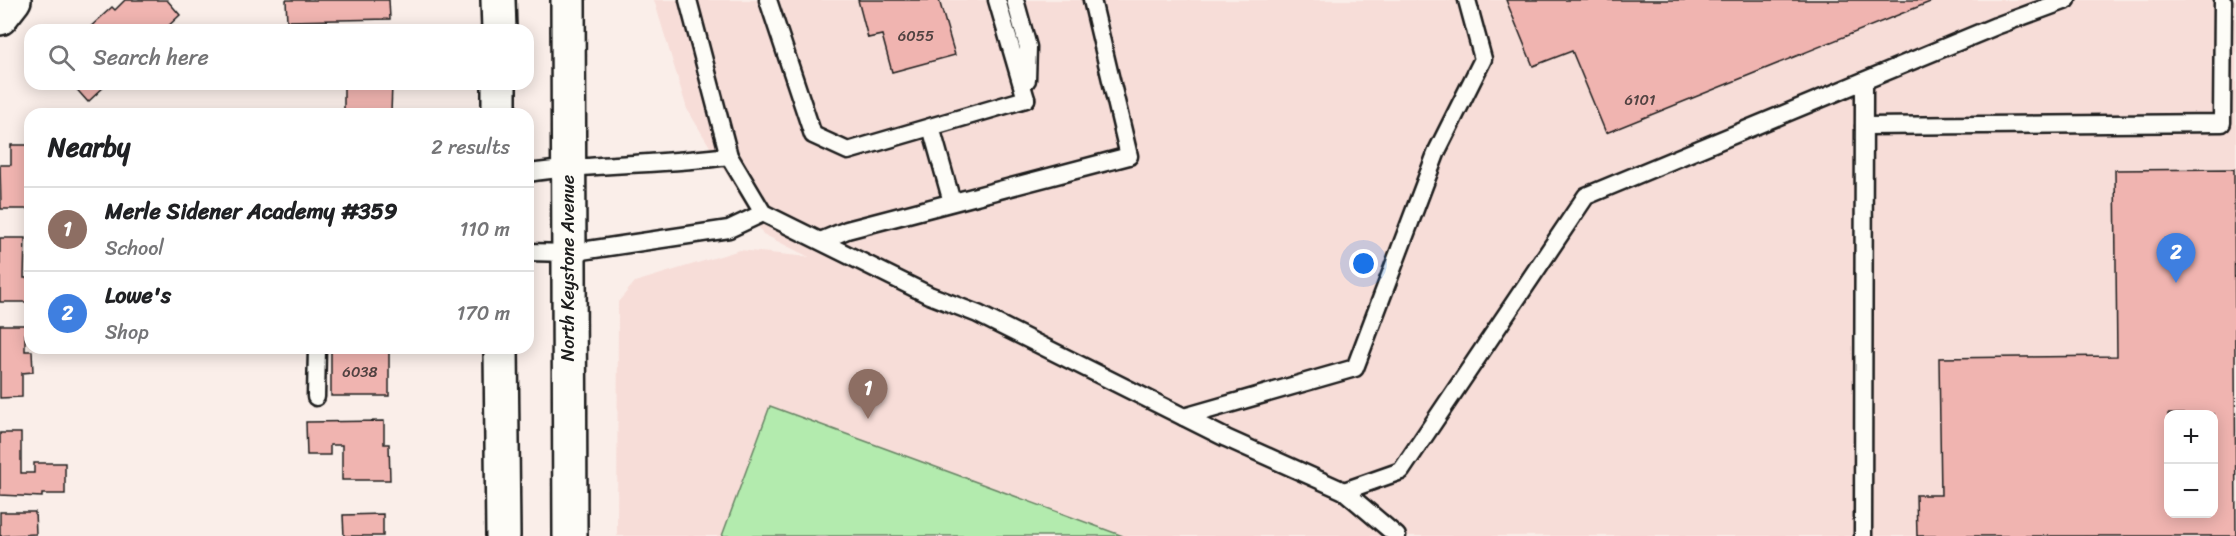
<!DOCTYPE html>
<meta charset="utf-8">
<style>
:root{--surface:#fff;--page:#f2f2f2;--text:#202124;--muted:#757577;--line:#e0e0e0;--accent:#1c1c1c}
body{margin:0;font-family:Sriracha,sans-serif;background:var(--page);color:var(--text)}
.controls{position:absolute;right:18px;bottom:18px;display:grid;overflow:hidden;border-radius:12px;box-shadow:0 3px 15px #0003}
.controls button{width:54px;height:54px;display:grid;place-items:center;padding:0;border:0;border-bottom:2px solid var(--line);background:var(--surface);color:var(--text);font:30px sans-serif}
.you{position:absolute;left:1364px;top:264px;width:21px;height:21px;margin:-15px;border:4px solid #fff;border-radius:50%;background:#1a73e8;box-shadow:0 0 0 9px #1a73e833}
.badge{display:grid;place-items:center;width:39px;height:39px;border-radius:50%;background:var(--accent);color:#fff;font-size:20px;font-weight:700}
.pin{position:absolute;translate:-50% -50px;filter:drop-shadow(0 2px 3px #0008)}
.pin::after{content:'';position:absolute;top:32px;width:21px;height:18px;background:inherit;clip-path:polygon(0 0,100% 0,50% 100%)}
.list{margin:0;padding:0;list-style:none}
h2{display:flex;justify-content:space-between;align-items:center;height:78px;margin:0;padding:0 24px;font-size:26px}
h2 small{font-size:20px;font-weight:400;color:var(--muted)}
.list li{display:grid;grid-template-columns:39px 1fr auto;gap:18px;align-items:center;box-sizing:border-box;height:84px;padding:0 24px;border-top:2px solid var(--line)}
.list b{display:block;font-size:22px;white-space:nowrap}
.list p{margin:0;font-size:20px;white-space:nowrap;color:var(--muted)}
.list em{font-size:20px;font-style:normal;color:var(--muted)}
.icon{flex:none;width:33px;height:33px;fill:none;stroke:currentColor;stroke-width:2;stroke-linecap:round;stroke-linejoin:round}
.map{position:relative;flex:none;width:2236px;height:536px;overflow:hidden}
.search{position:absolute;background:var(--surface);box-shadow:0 3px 15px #0003;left:24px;top:24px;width:510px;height:66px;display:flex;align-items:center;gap:15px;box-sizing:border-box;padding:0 21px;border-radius:18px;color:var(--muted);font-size:22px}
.panel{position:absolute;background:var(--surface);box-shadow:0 3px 15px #0003;left:24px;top:108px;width:510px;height:246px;border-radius:18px}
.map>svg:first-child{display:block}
.built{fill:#f7ddd8;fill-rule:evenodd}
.green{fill:#b3ebae;stroke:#688465;stroke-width:1.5}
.building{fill:#f0b4b0;stroke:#1c1c1c;stroke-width:1.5;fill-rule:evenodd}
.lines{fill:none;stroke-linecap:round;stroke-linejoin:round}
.service-casing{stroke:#1c1c1c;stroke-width:21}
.minor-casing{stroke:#1c1c1c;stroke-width:38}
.primary-casing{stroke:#1c1c1c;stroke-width:38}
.service{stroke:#fdfcf7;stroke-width:16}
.minor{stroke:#fdfcf7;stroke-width:33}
.primary{stroke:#fdfcf7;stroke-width:33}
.labels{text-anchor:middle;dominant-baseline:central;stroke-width:4.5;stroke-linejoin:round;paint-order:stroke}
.number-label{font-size:15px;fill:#514241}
.street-label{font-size:18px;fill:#1c1c1c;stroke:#fdfcf7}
</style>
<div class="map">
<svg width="2236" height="536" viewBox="0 0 2236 536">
<rect width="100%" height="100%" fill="#faeee9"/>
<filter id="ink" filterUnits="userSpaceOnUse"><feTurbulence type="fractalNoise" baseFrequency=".0167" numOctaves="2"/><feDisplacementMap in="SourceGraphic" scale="12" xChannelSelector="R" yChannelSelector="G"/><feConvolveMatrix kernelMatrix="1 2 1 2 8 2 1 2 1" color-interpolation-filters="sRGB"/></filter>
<g filter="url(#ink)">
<!-- built -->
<path class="built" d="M654,0H2236V536H617L618,302L635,282L740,250L809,257L763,234L687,109ZM2168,414H2214V514H2168Z"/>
<!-- green -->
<polygon class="green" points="770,406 1123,536 722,536"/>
<!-- building -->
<g class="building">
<polygon points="125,0 167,0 180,15 164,30 87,30 112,7 115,10"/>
<polygon points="286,0 389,0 390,19 287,21"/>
<polygon points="858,0 939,0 955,55 892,72 882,35 868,38"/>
<polygon points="1506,0 1935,0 1606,133 1572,51 1533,66"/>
<polygon points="72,84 107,84 88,102"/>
<polygon points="344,84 392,84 391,113 344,113"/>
<polygon points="11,145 30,145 30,209 1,209 0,165 11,165"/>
<path d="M2234,169L2236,536H1917L1916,495H1941L1939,358L2117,356L2115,170ZM2168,414H2214V514H2168Z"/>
<polygon points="0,238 25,238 24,278 30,278 30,302 0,302"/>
<polygon points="0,325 25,325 25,351 32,351 33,372 22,373 22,397 0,398"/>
<rect x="331" y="348" width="58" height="48"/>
<polygon points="384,421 384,444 389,444 390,480 342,480 342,445 330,445 330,455 307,455 306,422"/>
<polygon points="0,433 21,433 21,473 34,473 34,463 65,463 65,494 42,494 42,497 0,495"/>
<polygon points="0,512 35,512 36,534 0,536"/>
<polygon points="383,514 383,536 344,536 343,515"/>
</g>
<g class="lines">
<defs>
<g id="service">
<polyline points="688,0 729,156 763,213 929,295 978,314 1226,438 1344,491 1397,536"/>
<polyline points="768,0 813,135 848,151 1026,99"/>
<polyline points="997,0 1026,99"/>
<polyline points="1015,0 1028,47 1027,80"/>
<polyline points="1864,126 2222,123 2223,0"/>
<polyline points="931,127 952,202"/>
<path d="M528,173C595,163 662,165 729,156"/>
<polyline points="823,240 847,230 1129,156 1092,0"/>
<polyline points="528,252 568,253 729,229 763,213"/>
<polyline points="316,397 317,348"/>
<polyline points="1184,417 1355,368 1437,151 1483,59 1467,0"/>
<polyline points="1344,491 1401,471 1586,196 1996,26 2067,0"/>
<polyline points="1863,536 1864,81"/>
</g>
<polyline id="minor" points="0,18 14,0"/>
<g id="primary">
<polyline points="498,0 499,30"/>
<polyline points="568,0 570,536"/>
<polyline points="499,84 499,114"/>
<polyline points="501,348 503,536"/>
</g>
</defs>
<!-- service casing -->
<use href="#service" class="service-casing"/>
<!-- minor casing -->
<use href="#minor" class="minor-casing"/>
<!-- primary casing -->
<use href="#primary" class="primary-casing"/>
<!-- service -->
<use href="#service" class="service"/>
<!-- minor -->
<use href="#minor" class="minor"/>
<!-- primary -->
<use href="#primary" class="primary"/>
</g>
</g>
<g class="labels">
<!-- number labels -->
<g class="number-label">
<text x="916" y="36">6055</text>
<text x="1640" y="100">6101</text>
<text x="360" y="372">6038</text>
</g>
<!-- street labels -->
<g class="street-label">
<text transform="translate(568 268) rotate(-90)">North Keystone Avenue</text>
</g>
</g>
</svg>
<div class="controls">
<button>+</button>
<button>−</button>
</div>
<div class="you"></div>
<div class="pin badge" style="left:868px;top:419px;background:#8d6e63">1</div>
<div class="pin badge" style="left:2176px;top:283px;background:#3f7fe0">2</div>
<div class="search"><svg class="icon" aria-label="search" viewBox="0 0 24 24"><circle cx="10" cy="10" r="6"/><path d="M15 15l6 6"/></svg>Search here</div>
<section class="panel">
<h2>Nearby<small>2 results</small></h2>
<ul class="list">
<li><span class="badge" style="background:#8d6e63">1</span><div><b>Merle Sidener Academy #359</b><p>School</p></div><em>110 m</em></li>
<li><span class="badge" style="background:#3f7fe0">2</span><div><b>Lowe's</b><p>Shop</p></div><em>170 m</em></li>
</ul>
</section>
</div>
